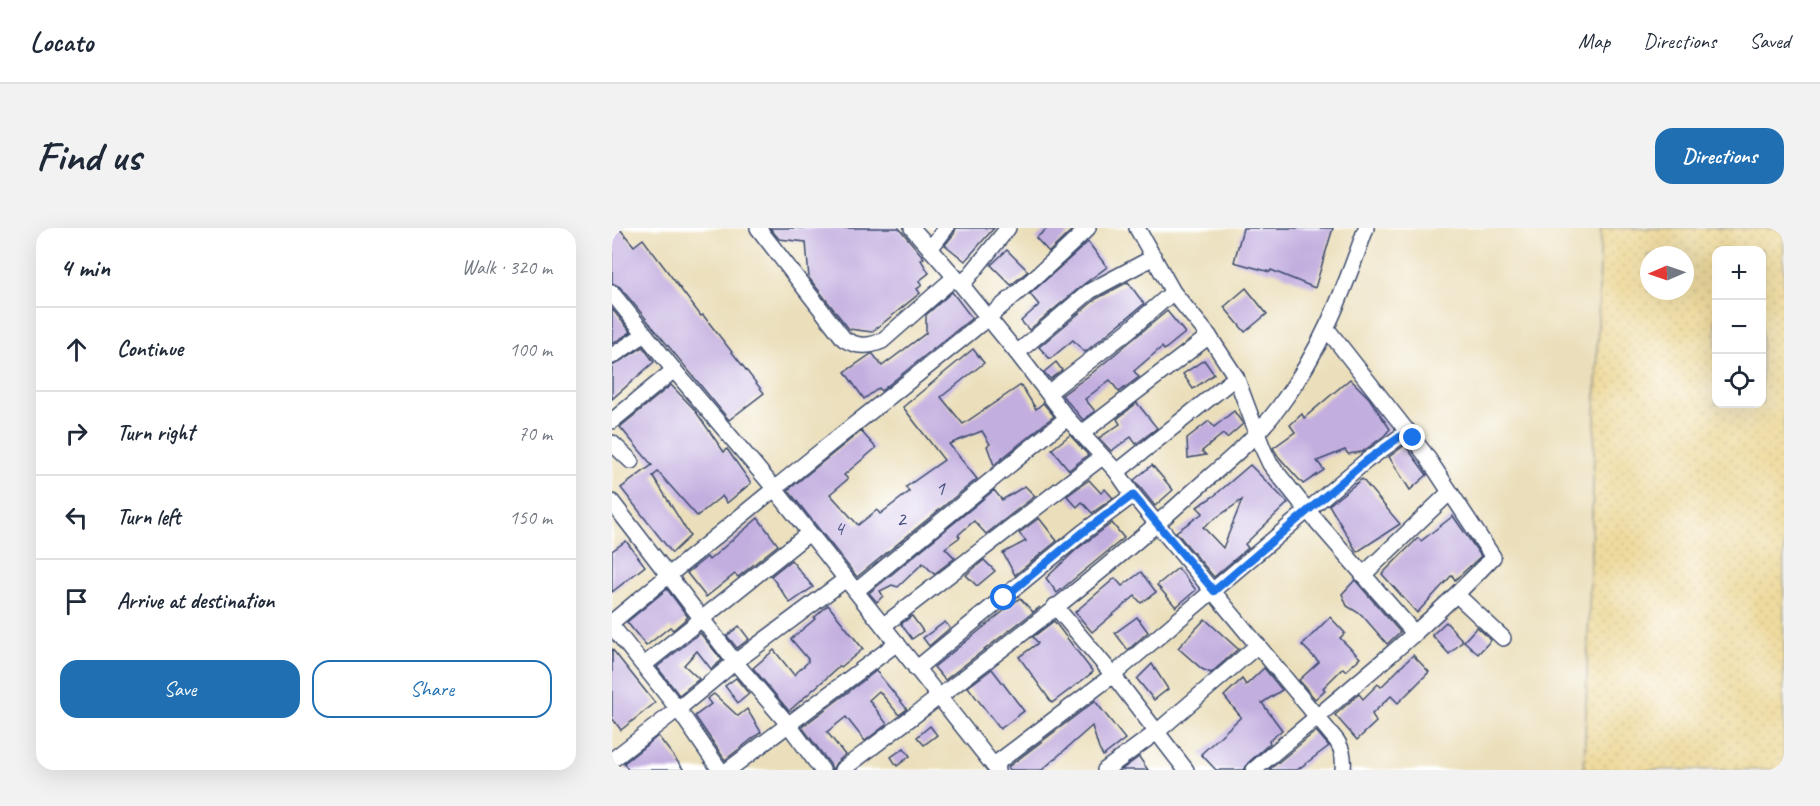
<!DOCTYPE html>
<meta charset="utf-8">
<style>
:root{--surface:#fff;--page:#f2f2f3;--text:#1f2937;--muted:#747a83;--line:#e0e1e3;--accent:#1f6fb2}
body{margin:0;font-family:Caveat,sans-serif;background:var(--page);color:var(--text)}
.controls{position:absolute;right:18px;top:18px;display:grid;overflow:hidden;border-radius:12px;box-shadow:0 6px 24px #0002}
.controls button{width:54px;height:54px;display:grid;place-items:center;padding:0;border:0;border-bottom:2px solid var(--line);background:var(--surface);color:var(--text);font:30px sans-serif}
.compass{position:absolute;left:1028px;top:18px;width:54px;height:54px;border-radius:50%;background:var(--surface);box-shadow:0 6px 24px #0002;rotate:268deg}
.stop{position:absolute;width:18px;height:18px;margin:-14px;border:4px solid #1a73e8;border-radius:50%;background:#fff}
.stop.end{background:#1a73e8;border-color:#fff;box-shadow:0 2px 6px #0008}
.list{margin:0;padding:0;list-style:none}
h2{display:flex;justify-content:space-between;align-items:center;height:78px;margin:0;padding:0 24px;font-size:26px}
h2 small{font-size:20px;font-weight:400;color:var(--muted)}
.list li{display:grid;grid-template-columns:39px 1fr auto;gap:18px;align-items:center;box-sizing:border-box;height:84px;padding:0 24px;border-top:2px solid var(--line)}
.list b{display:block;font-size:22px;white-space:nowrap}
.list em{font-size:20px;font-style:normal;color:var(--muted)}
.actions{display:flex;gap:12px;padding:18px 24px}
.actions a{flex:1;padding:14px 0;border:2px solid var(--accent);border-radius:18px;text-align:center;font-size:21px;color:var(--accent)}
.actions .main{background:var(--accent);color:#fff}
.icon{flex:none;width:33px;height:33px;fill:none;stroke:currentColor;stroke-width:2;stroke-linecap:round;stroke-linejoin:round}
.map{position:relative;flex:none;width:1172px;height:542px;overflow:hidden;border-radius:18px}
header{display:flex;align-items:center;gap:36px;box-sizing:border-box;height:84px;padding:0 30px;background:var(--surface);border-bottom:2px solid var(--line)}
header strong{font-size:28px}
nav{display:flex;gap:33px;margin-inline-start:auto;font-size:21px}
.intro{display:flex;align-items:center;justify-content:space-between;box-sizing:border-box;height:144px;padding:0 36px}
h1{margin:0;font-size:42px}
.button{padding:15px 27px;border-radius:18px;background:var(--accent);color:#fff;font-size:21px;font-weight:700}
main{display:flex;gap:36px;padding:0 36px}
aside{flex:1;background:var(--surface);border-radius:18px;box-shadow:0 6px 24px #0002}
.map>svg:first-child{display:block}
.sand{fill:url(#sand-dots);stroke:#84847e;stroke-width:1.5;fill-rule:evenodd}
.building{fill:#c2aedf;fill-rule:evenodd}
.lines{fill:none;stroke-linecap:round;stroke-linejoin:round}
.minor-casing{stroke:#3a496c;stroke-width:18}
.minor{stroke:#fff;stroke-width:15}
.route{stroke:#1a73e8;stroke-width:8}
.labels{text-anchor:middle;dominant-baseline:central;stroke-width:6;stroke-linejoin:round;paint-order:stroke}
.number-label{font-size:21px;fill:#454f7e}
</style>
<header>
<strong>Locato</strong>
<nav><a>Map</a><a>Directions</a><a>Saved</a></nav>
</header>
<div class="intro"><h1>Find us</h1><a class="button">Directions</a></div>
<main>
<aside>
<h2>4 min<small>Walk · 320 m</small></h2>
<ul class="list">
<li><svg class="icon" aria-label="ahead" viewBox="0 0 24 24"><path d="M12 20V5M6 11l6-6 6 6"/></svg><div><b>Continue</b></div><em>100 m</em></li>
<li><svg class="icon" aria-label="right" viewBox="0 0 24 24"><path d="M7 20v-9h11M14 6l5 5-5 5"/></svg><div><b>Turn right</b></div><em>70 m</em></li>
<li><svg class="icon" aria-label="left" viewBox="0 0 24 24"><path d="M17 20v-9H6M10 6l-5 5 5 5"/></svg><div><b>Turn left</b></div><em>150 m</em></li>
<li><svg class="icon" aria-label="arrive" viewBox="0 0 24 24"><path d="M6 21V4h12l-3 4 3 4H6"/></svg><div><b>Arrive at destination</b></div></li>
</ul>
<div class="actions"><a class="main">Save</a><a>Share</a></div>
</aside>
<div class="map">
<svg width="1172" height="542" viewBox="0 0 1172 542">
<defs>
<pattern id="sand-dots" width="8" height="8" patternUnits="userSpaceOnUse" patternTransform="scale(1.5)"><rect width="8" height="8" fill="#eeda9e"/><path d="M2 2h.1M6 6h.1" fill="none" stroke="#ccbb8a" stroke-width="1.8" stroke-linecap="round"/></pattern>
</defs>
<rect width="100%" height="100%" fill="#fff"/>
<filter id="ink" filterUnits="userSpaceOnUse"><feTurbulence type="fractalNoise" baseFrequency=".0167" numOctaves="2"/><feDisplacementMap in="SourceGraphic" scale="12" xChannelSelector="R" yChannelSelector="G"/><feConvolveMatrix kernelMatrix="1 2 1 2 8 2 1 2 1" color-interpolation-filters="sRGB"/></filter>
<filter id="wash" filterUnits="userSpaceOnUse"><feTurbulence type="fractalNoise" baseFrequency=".008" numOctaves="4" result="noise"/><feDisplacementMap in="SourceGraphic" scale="24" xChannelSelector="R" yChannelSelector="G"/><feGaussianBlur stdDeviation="1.35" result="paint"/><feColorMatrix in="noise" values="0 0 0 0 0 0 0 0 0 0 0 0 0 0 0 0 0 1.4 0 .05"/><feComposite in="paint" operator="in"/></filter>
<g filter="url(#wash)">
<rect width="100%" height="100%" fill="#ebdfbb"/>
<!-- sand -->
<path class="sand" d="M989,0H1172V542H972ZM1104,22H1150V176H1104ZM1037,27H1073V63H1037Z"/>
<g id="blocks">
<!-- building -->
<g class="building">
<polygon points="0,0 7,0 22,18 31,11 89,88 91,87 152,165 117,192 8,59 0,55"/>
<polygon points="158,0 287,0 312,30 309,32 317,45 307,53 310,57 305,61 308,65 260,104 237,101 197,50 194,14 167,11"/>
<polygon points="344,0 382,0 353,33 333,17 342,6"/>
<polygon points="436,0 458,0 460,2 437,24 424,10"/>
<polygon points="631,0 721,0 703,60 659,42 658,44 622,34"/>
<polygon points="476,14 495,39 472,56 417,102 409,93 427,77 418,66"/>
<polygon points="395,22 416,43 399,57 379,37"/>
<polygon points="516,54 532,76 473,124 461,112 438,131 427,119 484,71"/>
<polygon points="634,60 655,86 633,104 612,79"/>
<polygon points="340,64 360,90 269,163 267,160 252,171 233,144 259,126 261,126 270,138 314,105 314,87"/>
<polygon points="0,81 19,104 0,116"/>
<polygon points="555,83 573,105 552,122 550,119 522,143 527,149 507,164 498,152 473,171 483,183 471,192 450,167 479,146"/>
<polygon points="31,119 42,134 0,171 0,138"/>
<polygon points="361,121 372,135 329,169 351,196 409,157 424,181 431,175 442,188 382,237 375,218 378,216 370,203 337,216 365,251 245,349 176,262 249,203 264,220 232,247 236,251 218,266 246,297 265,282 268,286 297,264 294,259 332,232 291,179"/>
<polygon points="592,132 602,146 581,161 571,146"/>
<polygon points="444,134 450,142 438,151 432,144"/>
<polygon points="738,151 757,170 778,201 772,208 750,224 736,226 733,222 705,233 712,242 691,256 666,228 661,220 683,204 678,197 690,186 692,190"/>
<polygon points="59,157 82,181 112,224 115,221 139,255 115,275 110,268 85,288 46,244 41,248 78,308 60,325 9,260 40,237 8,199"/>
<polygon points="525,175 545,200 524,216 519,209 499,223 487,210 508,196 505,191"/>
<polygon points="622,183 631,196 615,210 611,206 590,223 594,227 576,230 575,210 597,193 602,199"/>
<polygon points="458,207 476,227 457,242 440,221"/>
<polygon points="793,217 815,247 798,262 777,229"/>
<polygon points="540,237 561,262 543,278 522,252"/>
<path d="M638,237L676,275L633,316L636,320L602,349L564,304L591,285L585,279L602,268ZM630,272L611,320L591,299Z"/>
<polygon points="750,251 788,296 745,324 717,277"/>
<polygon points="477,252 489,265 493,261 501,270 480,285 470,274 465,279 455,268"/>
<polygon points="413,258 423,268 374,306 362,293 346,307 348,309 333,320 343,330 322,346 311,335 286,359 280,357 268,363 271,368 265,374 257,365 382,262 390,272"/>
<polygon points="841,288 869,328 843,352 840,347 805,385 770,346 806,310 809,313"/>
<polygon points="146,290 166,317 126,349 123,346 94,369 75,345 95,329 97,332"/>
<polygon points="427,290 445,313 403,347 391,325 414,313 407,305"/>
<polygon points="500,295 512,310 445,365 434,350 465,321"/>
<polygon points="14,313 33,338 0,364 0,323"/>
<polygon points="179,332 201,359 178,375 159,348"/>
<polygon points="372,332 383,343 365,358 354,347"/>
<polygon points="566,340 584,362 564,379 545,357"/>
<polygon points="529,344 544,364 529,375 523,368 480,404 463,384 503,350 510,358"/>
<polygon points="743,352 788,404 775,416 750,387 735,378 730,366"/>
<polygon points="55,361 76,389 61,402 58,399 34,418 15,394"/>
<polygon points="408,370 421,384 428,379 333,452 322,439"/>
<polygon points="216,377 251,421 229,439 228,438 177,483 141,440 162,422 182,447 196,434 196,431 179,411 203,391 202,390"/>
<polygon points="300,388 311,403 300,411 289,396"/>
<polygon points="525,389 536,404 516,422 503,405"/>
<polygon points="718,389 733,405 728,410 748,430 734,443 731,440 711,460 713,462 703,471 687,452 707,434 690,417"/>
<polygon points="593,391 626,421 599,445 590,441 566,420"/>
<polygon points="442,393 481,444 440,475 407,429 426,415 421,409"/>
<polygon points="333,394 338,400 317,418 311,410"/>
<polygon points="834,394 851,413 837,426 820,407"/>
<polygon points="127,398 137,411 125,420 115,408"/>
<polygon points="865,399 879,412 866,426 852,413"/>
<polygon points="88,405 110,432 99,441 85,423 72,437 87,451 67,467 45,439"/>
<polygon points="0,421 43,475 9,502 0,490"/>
<polygon points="801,427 817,444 786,475 779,468 760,486 764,494 745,512 723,487 747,466 751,471 766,456 769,459"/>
<polygon points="540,436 556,461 542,472 525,451"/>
<polygon points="652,440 670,462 650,475 670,502 657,513 658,515 636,535 632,542 604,542 589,526 629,489 612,468 630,451 634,457"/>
<polygon points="380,441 412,483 388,501 356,459"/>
<polygon points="264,443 295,481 287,487 267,463 257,472 275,496 253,513 234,489 215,504 233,527 224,535 220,542 218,536 190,499"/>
<polygon points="124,450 137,466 126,475 113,458"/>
<polygon points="102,466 126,488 135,481 149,504 113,532 83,488 99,476 95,471"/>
<polygon points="483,473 513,511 491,528 487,521 480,498 430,542 398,542 396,539"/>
<polygon points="318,498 325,507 312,517 305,509"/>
<polygon points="704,503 717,518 685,542 657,542"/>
<polygon points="46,508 72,542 16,542 12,535"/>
<polygon points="292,520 298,528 285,538 279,529"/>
<polygon points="527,529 536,542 509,542"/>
</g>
</g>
</g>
<g filter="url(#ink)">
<use href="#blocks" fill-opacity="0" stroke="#3a496c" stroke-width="1.5"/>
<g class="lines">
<defs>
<g id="minor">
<path d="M146,0L232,111C245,119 256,119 270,113L343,49"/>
<path d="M300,0L343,49L405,125L455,190L505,244L521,267L725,513C731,523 732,530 731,542"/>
<polyline points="318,21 334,0"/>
<polyline points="350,57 396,0"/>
<polyline points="0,65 62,142 162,260 385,542"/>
<polyline points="597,108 624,149 651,221 658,236 695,282 803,406"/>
<polyline points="405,125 478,63 542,29"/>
<polyline points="0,128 33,106"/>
<polyline points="436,165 516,103 561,64"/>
<polyline points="0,193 62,142"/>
<polyline points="469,206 597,108 561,64 525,0"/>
<polyline points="0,215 19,233"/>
<polyline points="505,244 624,149"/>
<polyline points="0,274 123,434 176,496 210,542"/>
<polyline points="751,347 838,264"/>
<polyline points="244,363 455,190"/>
<polyline points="845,367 891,410"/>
<polyline points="443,378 501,447 574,542"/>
<path d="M0,394C80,328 161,261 243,196C322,133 404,71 476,0"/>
<polyline points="272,397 490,229"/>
<polyline points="0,398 66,481 0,532"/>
<polyline points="32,437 197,305"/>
<polyline points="304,441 470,305 521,267"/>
<polyline points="382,537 501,447 754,233 796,203"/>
<polyline points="108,542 66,481 123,434 234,351"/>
<polyline points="116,542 285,415"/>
<path d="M230,542C347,453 467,367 576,268C607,240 642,213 667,179C709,123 731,65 754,0"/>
<polyline points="493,542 546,503 646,417"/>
<path d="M642,542C723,472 808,407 881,329L813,226L715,101"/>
</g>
</defs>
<!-- minor casing -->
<use href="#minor" class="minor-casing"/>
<!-- minor -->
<use href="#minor" class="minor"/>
</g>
</g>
<g class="lines" filter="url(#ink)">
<!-- route -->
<polyline class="route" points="392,370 470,305 521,267 602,363 754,233 796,203 801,210"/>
</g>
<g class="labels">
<!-- number labels -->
<g class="number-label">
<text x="328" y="260">1</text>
<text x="289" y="291">2</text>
<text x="227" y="300">4</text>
</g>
</g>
</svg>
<div class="controls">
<button>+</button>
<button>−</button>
<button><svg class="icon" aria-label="locate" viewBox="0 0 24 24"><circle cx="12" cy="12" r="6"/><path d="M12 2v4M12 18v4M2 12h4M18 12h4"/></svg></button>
</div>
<svg class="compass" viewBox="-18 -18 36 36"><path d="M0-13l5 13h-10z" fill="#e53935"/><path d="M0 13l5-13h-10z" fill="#747a83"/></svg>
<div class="stop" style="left:392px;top:370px"></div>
<div class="stop end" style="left:801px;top:210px"></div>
</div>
</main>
